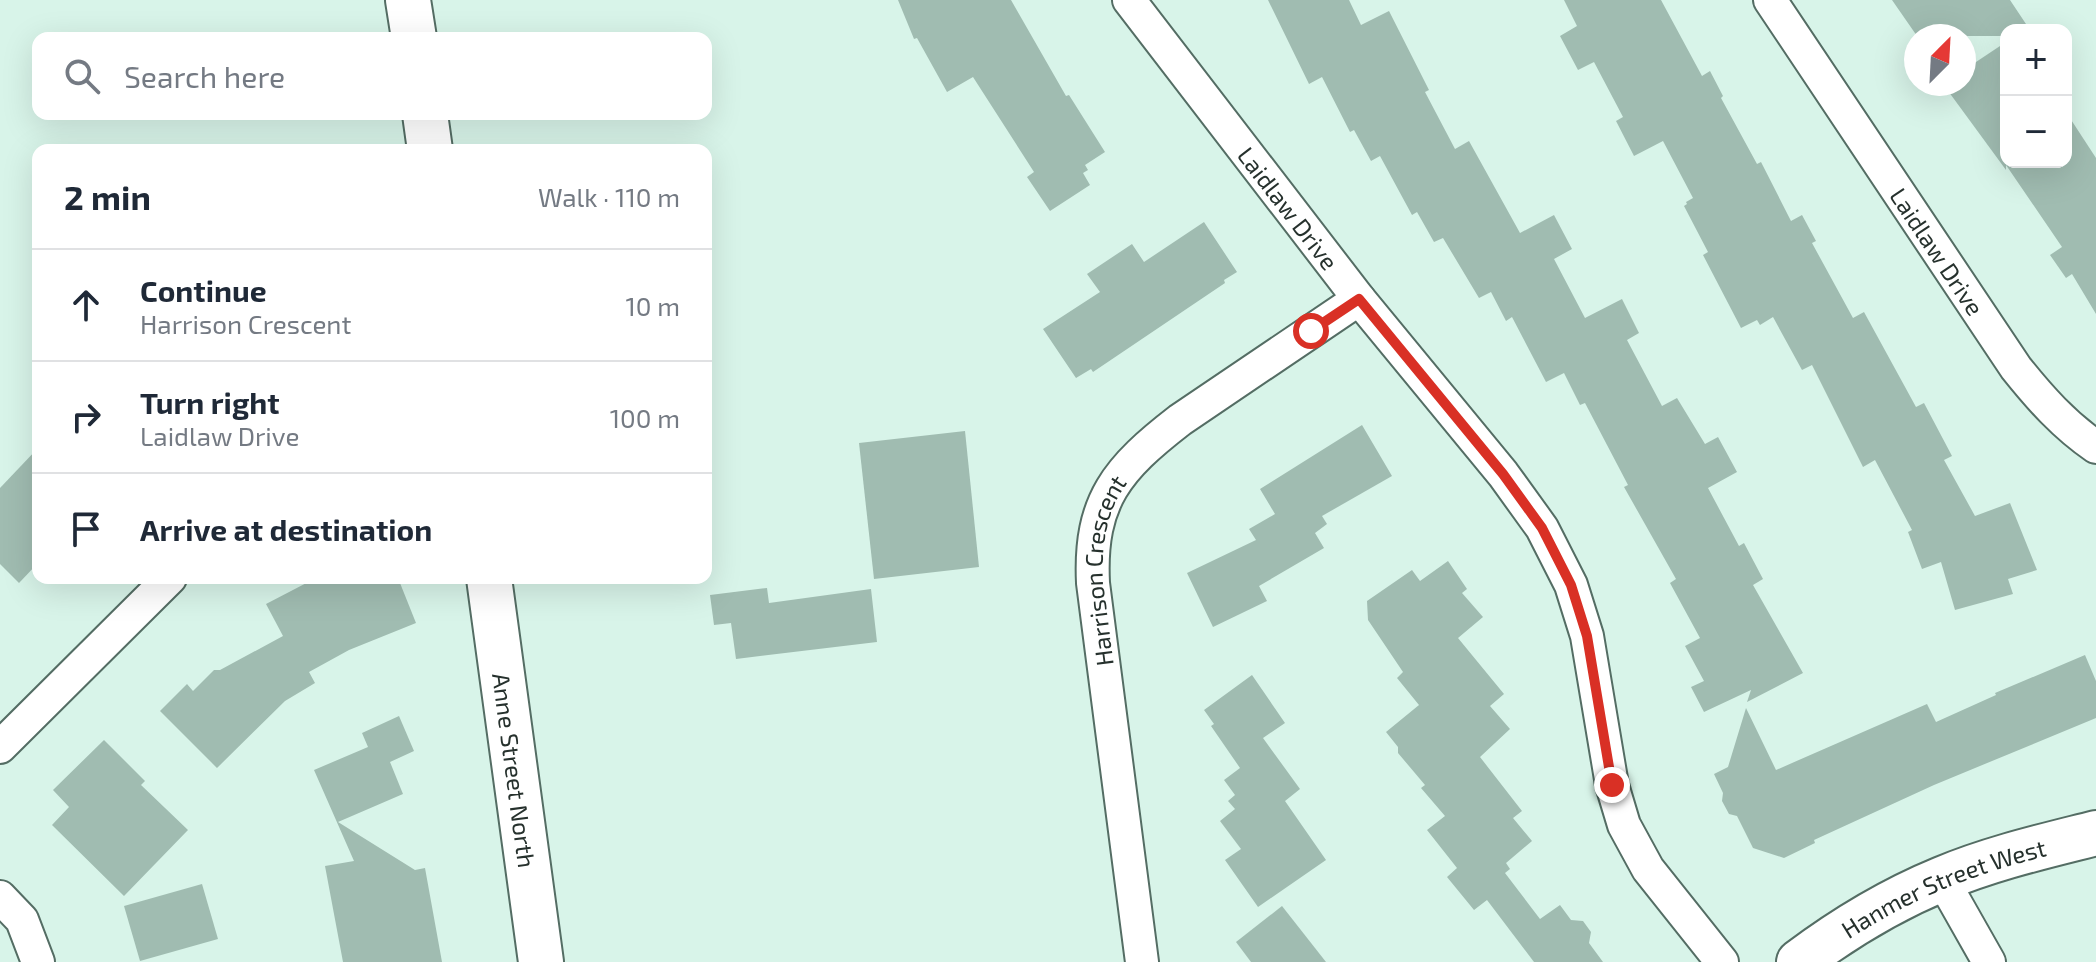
<!DOCTYPE html>
<meta charset="utf-8">
<style>
:root{--surface:#fff;--page:#f2f2f3;--text:#1f2937;--muted:#747a83;--line:#e0e1e3}
body{margin:0;font-family:"Exo 2",sans-serif;background:var(--page);color:var(--text)}
.controls{position:absolute;right:24px;top:24px;display:grid;overflow:hidden;border-radius:16px;box-shadow:0 8px 32px #0002}
.controls button{width:72px;height:72px;display:grid;place-items:center;padding:0;border:0;border-bottom:2px solid var(--line);background:var(--surface);color:var(--text);font:40px sans-serif}
.compass{position:absolute;left:1904px;top:24px;width:72px;height:72px;border-radius:50%;background:var(--surface);box-shadow:0 8px 32px #0002;rotate:24deg}
.stop{position:absolute;width:24px;height:24px;margin:-18px;border:6px solid #d93025;border-radius:50%;background:#fff}
.stop.end{background:#d93025;border-color:#fff;box-shadow:0 2px 8px #0008}
.list{margin:0;padding:0;list-style:none}
h2{display:flex;justify-content:space-between;align-items:center;height:104px;margin:0;padding:0 32px;font-size:34px}
h2 small{font-size:26px;font-weight:400;color:var(--muted)}
.list li{display:grid;grid-template-columns:52px 1fr auto;gap:24px;align-items:center;box-sizing:border-box;height:112px;padding:0 32px;border-top:2px solid var(--line)}
.list b{display:block;font-size:30px;white-space:nowrap}
.list p{margin:0;font-size:26px;white-space:nowrap;color:var(--muted)}
.list em{font-size:26px;font-style:normal;color:var(--muted)}
.icon{flex:none;width:44px;height:44px;fill:none;stroke:currentColor;stroke-width:2;stroke-linecap:round;stroke-linejoin:round}
.map{position:relative;flex:none;width:2096px;height:962px;overflow:hidden}
.search{position:absolute;background:var(--surface);box-shadow:0 8px 32px #0002;left:32px;top:32px;width:680px;height:88px;display:flex;align-items:center;gap:20px;box-sizing:border-box;padding:0 28px;border-radius:16px;color:var(--muted);font-size:30px}
.panel{position:absolute;background:var(--surface);box-shadow:0 8px 32px #0002;left:32px;top:144px;width:680px;height:440px;border-radius:16px}
.map>svg:first-child{display:block}
.building{fill:#a0bcb1}
.lines{fill:none;stroke-linecap:round;stroke-linejoin:round}
.street-casing{stroke:#546d64;stroke-width:36}
.secondary-casing{stroke:#546d64;stroke-width:48}
.street{stroke:#fff;stroke-width:32}
.secondary{stroke:#fff;stroke-width:44}
.route{stroke:#d93025;stroke-width:10}
.labels{text-anchor:middle;dominant-baseline:central;stroke-width:6;stroke-linejoin:round;paint-order:stroke}
.street-label{font-size:24px;fill:#26312d;stroke:#fff}
</style>
<div class="map">
<svg width="2096" height="962" viewBox="0 0 2096 962">
<rect width="100%" height="100%" fill="#d8f4e9"/>
<!-- building -->
<g class="building">
<polygon points="898,0 1011,0 1066,96 1069,95 1105,152 1085,165 1088,170 1083,173 1090,185 1050,211 1027,177 1034,172 973,77 947,92 917,38 914,39"/>
<polygon points="1268,0 1349,0 1361,25 1389,11 1429,90 1425,92 1455,149 1469,141 1520,233 1554,215 1572,249 1554,259 1585,318 1622,299 1639,333 1627,340 1662,406 1677,398 1705,444 1718,437 1737,472 1708,488 1739,546 1744,543 1763,579 1753,585 1803,673 1747,702 1751,690 1704,712 1691,687 1704,681 1685,646 1700,638 1670,583 1676,579 1624,487 1628,485 1585,403 1580,405 1564,373 1546,382 1512,317 1506,321 1491,292 1479,298 1443,238 1434,242 1417,212 1412,215 1380,156 1371,161 1354,130 1350,132 1322,77 1309,84"/>
<polygon points="1564,0 1661,0 1702,76 1710,71 1723,96 1721,98 1757,164 1761,162 1791,221 1802,215 1816,241 1812,243 1853,318 1864,312 1916,407 1924,403 1952,456 1944,460 1975,516 2010,503 2037,570 2008,579 2013,594 1955,610 1941,562 1922,569 1908,532 1912,530 1875,460 1863,467 1812,365 1802,370 1773,317 1760,325 1757,320 1741,328 1703,255 1708,252 1684,206 1687,204 1686,202 1693,198 1663,141 1634,156 1616,121 1623,117 1594,62 1578,70 1560,36 1577,26"/>
<polygon points="1892,0 2010,0 2030,30 2006,30 2006,36 1917,36"/>
<polygon points="2006,42 2006,162 2066,162 2066,112 2096,158 2096,314 2072,274 2066,278 2050,255 2062,247 2006,165 2006,170 1943,84 1964,84 1964,70"/>
<polygon points="1204,222 1237,272 1224,280 1225,283 1093,372 1091,369 1076,378 1043,329 1100,292 1087,274 1132,244 1144,262"/>
<polygon points="1362,425 1392,476 1322,516 1327,524 1315,533 1324,548 1259,586 1267,601 1213,627 1187,573 1256,540 1249,529 1275,514 1260,489"/>
<polygon points="965,431 979,567 874,579 859,443"/>
<polygon points="38,448 38,563 19,583 0,564 0,488"/>
<polygon points="1448,561 1467,589 1462,593 1483,617 1458,638 1504,694 1490,706 1510,729 1480,757 1522,811 1513,818 1532,841 1506,863 1510,869 1505,873 1540,919 1560,905 1571,920 1583,921 1591,932 1589,943 1603,962 1534,962 1487,900 1474,910 1447,877 1457,868 1427,830 1445,816 1421,788 1425,785 1398,753 1398,747 1386,732 1419,705 1397,678 1403,672 1368,620 1367,601 1412,570 1420,581"/>
<polygon points="316,578 398,578 416,623 349,650 309,672 315,683 285,701 217,768 160,711 187,684 193,691 214,670 220,670 283,636 266,604"/>
<polygon points="767,588 769,603 871,589 877,642 736,659 731,623 714,625 710,595"/>
<polygon points="2085,655 2096,681 2096,718 1934,785 1814,840 1815,843 1784,858 1753,848 1737,816 1729,814 1722,801 1723,793 1714,774 1728,767 1746,708 1776,770 1927,704 1936,722 1996,695 1995,693"/>
<polygon points="1252,675 1285,723 1263,738 1300,789 1285,801 1326,860 1258,907 1225,860 1241,849 1220,821 1235,809 1228,801 1235,795 1224,780 1240,768 1211,726 1214,724 1204,710"/>
<polygon points="399,716 414,751 390,762 403,794 338,822 415,870 425,868 442,962 343,962 325,866 354,861 314,770 368,747 362,733"/>
<polygon points="104,740 145,781 141,785 188,830 124,896 52,825 69,807 53,790"/>
<polygon points="202,884 218,939 140,961 124,906"/>
<polygon points="1282,906 1326,962 1251,962 1236,942"/>
</g>
<g class="lines">
<defs>
<g id="street">
<path id="s1" d="M1129,0L1359,299L1503,474L1542,528L1571,585L1587,636L1612,785L1624,825L1648,869L1722,962"/>
<path id="s2" d="M1770,0L2016,368C2040,398 2064,425 2096,447"/>
<polyline points="0,747 170,578"/>
<polyline points="1942,879 1989,962"/>
<polyline points="0,897 22,920 38,962"/>
<path id="s3" d="M1142,962L1093,583C1089,500 1118,468 1180,420L1359,299"/>
</g>
<g id="secondary">
<polyline points="408,0 414,38"/>
<polyline points="425,114 430,150"/>
<path id="s4" d="M489,578L541,962"/>
<path id="s5" d="M1799,962C1843,929 1891,900 1942,879C1992,858 2045,846 2096,833"/>
</g>
</defs>
<!-- street casing -->
<use href="#street" class="street-casing"/>
<!-- secondary casing -->
<use href="#secondary" class="secondary-casing"/>
<!-- street -->
<use href="#street" class="street"/>
<!-- secondary -->
<use href="#secondary" class="secondary"/>
</g>
<g class="lines">
<!-- route -->
<polyline class="route" points="1311,331 1359,299 1503,474 1542,528 1571,585 1587,636 1612,785"/>
</g>
<g class="labels">
<!-- street labels -->
<g class="street-label">
<text stroke="none"><textPath href="#s1" startOffset="262">Laidlaw Drive</textPath></text>
<text stroke="none"><textPath href="#s2" startOffset="302">Laidlaw Drive</textPath></text>
<text stroke="none"><textPath href="#s3" startOffset="396">Harrison Crescent</textPath></text>
<text stroke="none"><textPath href="#s4" startOffset="194">Anne Street North</textPath></text>
<text stroke="none"><textPath href="#s5" startOffset="164">Hanmer Street West</textPath></text>
</g>
</g>
</svg>
<div class="controls">
<button>+</button>
<button>−</button>
</div>
<svg class="compass" viewBox="-18 -18 36 36"><path d="M0-13l5 13h-10z" fill="#e53935"/><path d="M0 13l5-13h-10z" fill="#747a83"/></svg>
<div class="stop" style="left:1311px;top:331px"></div>
<div class="stop end" style="left:1612px;top:785px"></div>
<div class="search"><svg class="icon" aria-label="search" viewBox="0 0 24 24"><circle cx="10" cy="10" r="6"/><path d="M15 15l6 6"/></svg>Search here</div>
<section class="panel">
<h2>2 min<small>Walk · 110 m</small></h2>
<ul class="list">
<li><svg class="icon" aria-label="ahead" viewBox="0 0 24 24"><path d="M12 20V5M6 11l6-6 6 6"/></svg><div><b>Continue</b><p>Harrison Crescent</p></div><em>10 m</em></li>
<li><svg class="icon" aria-label="right" viewBox="0 0 24 24"><path d="M7 20v-9h11M14 6l5 5-5 5"/></svg><div><b>Turn right</b><p>Laidlaw Drive</p></div><em>100 m</em></li>
<li><svg class="icon" aria-label="arrive" viewBox="0 0 24 24"><path d="M6 21V4h12l-3 4 3 4H6"/></svg><div><b>Arrive at destination</b></div></li>
</ul>
</section>
</div>
